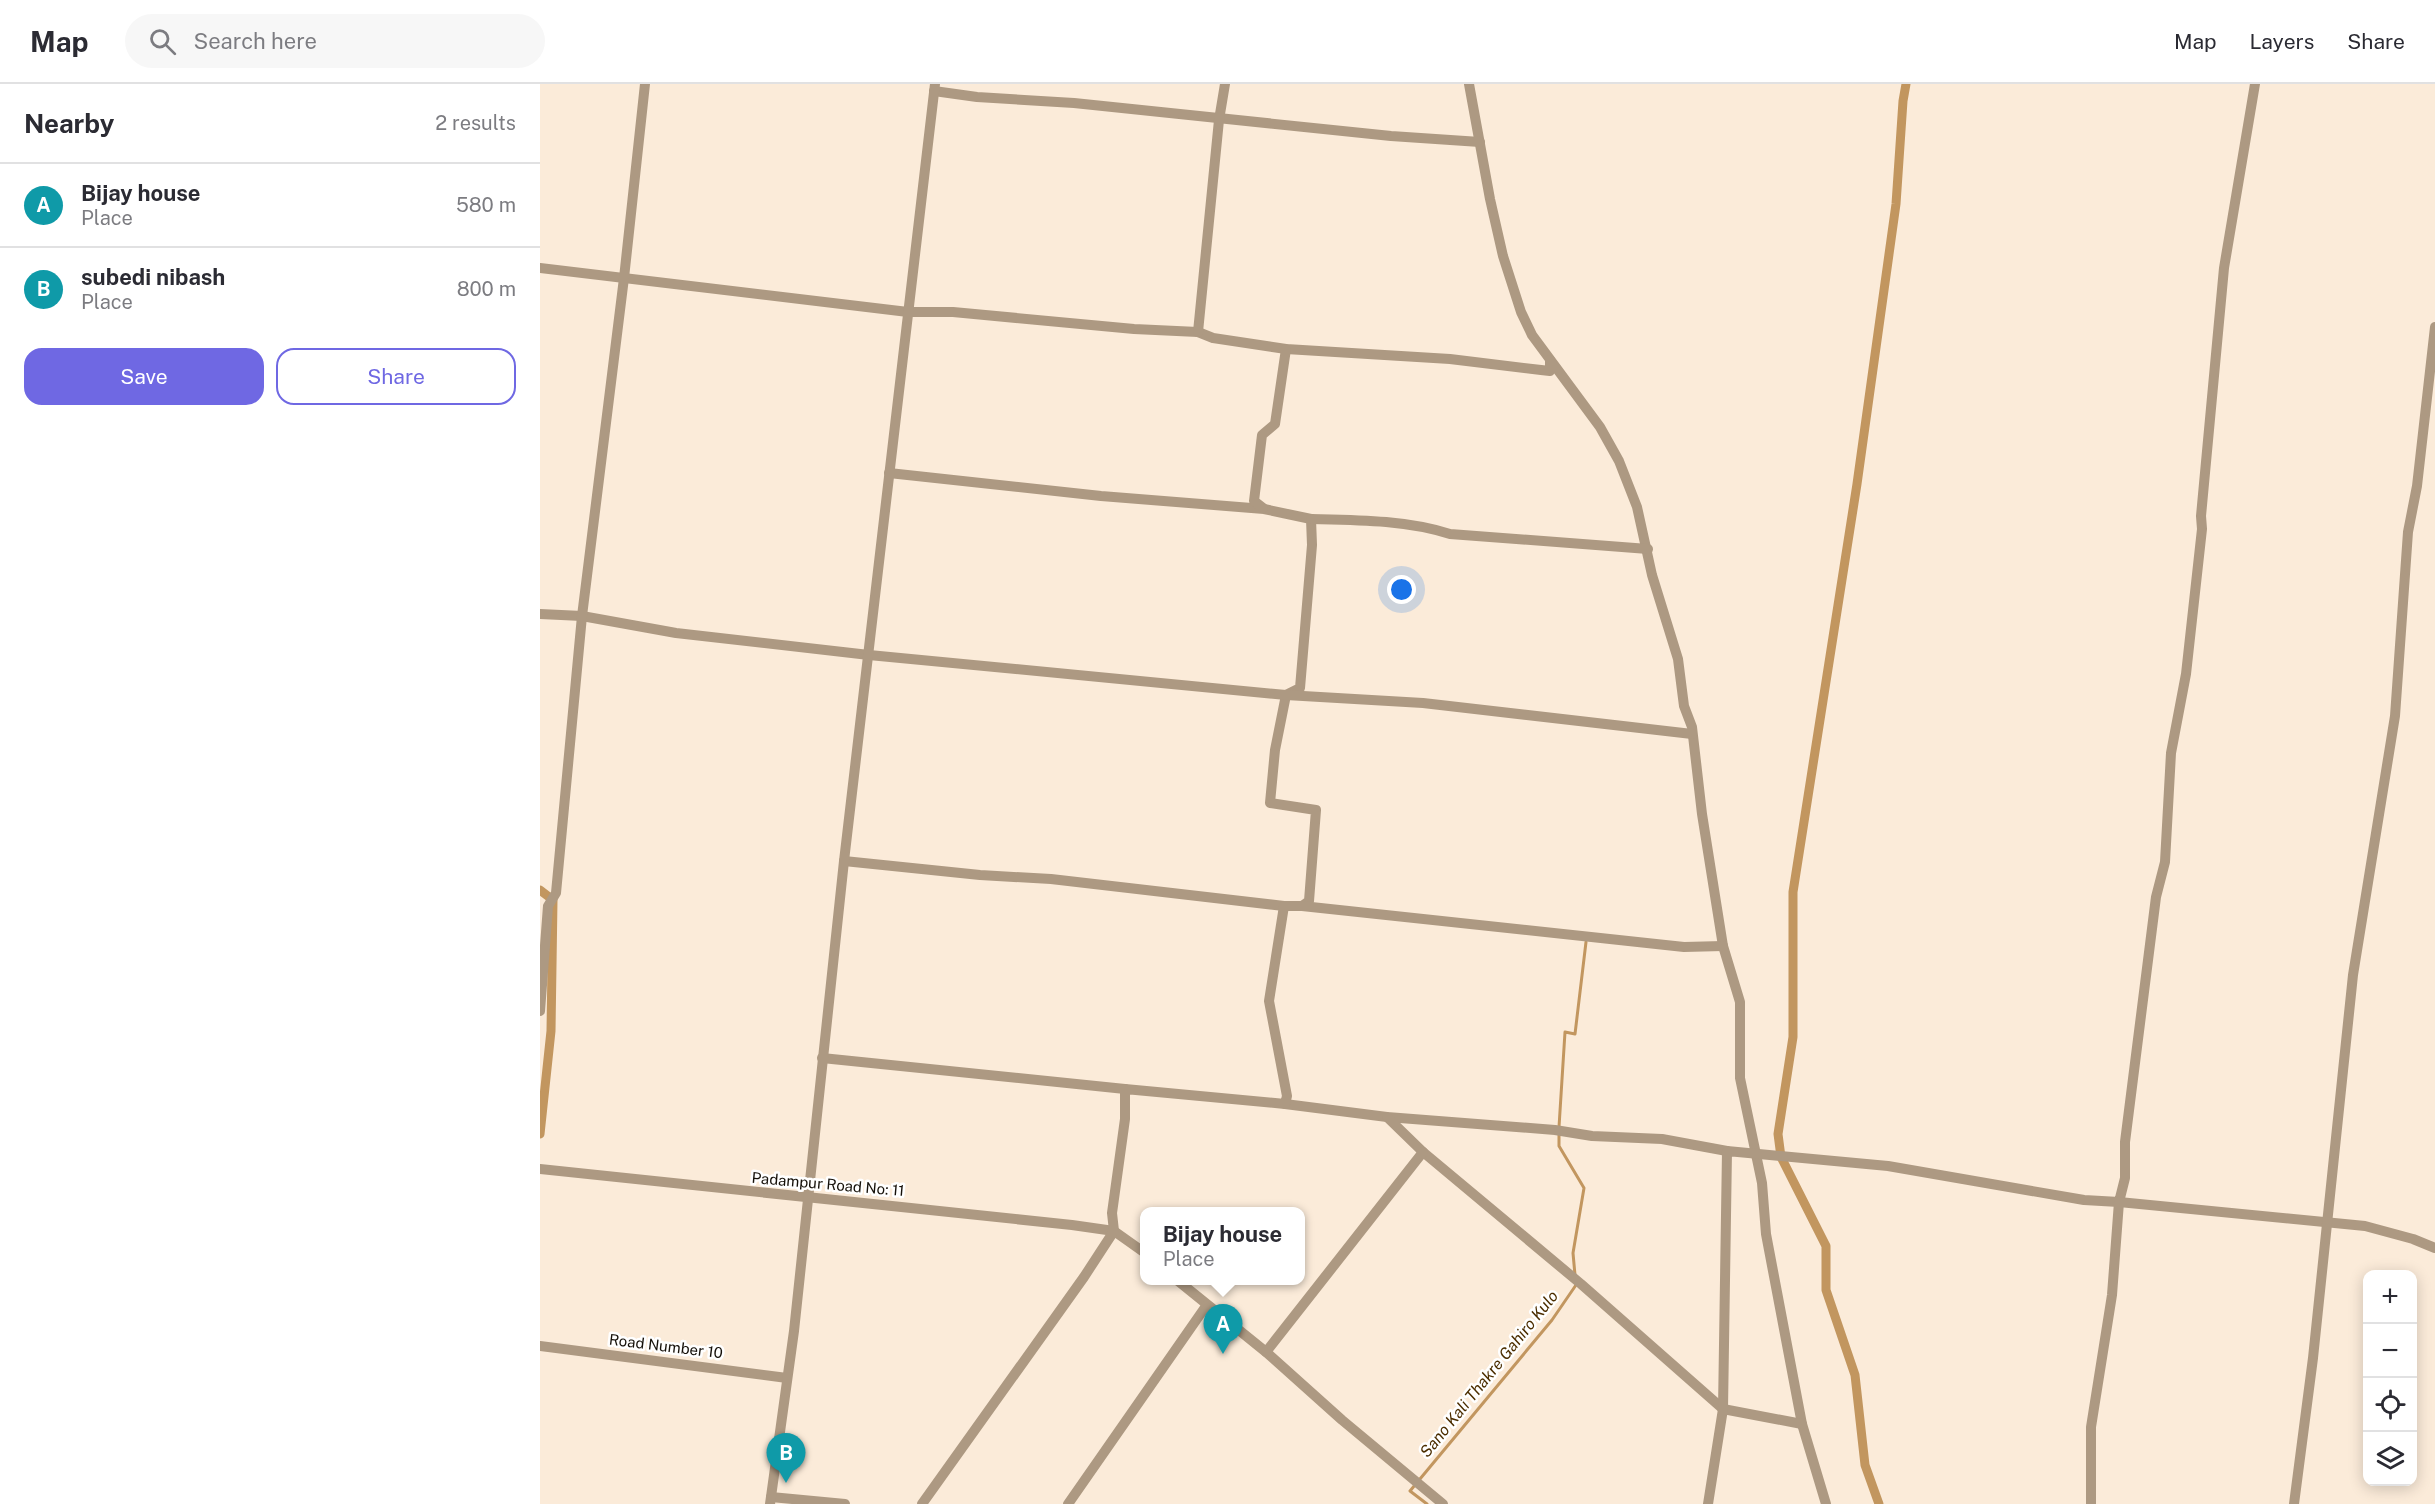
<!DOCTYPE html>
<meta charset="utf-8">
<style>
:root{--surface:#fff;--page:#f7f7f7;--text:#2b2b33;--muted:#7c7c81;--line:#e1e1e2;--accent:#6f68e3}
body{margin:0;font-family:"Public Sans",sans-serif;background:var(--page);color:var(--text)}
.controls{position:absolute;right:18px;bottom:18px;display:grid;overflow:hidden;border-radius:12px;box-shadow:0 3px 15px #0003}
.controls button{width:54px;height:54px;display:grid;place-items:center;padding:0;border:0;border-bottom:2px solid var(--line);background:var(--surface);color:var(--text);font:30px sans-serif}
.you{position:absolute;left:862px;top:506px;width:21px;height:21px;margin:-15px;border:4px solid #fff;border-radius:50%;background:#1a73e8;box-shadow:0 0 0 9px #1a73e833}
.badge{display:grid;place-items:center;width:39px;height:39px;border-radius:50%;background:var(--accent);color:#fff;font-size:20px;font-weight:700}
.pin{position:absolute;translate:-50% -50px;filter:drop-shadow(0 2px 3px #0008)}
.pin::after{content:'';position:absolute;top:32px;width:21px;height:18px;background:inherit;clip-path:polygon(0 0,100% 0,50% 100%)}
.popup{position:absolute;left:600px;top:1123px;width:165px;height:78px;box-sizing:border-box;display:grid;place-content:center;border-radius:12px;background:var(--surface);filter:drop-shadow(0 2px 4px #0005);font-size:20px;white-space:nowrap;color:var(--muted)}
.popup b{font-size:22px;color:var(--text)}
.popup::after{content:'';position:absolute;left:50%;top:100%;margin-left:-12px;border:12px solid transparent;border-top-color:var(--surface)}
.list{margin:0;padding:0;list-style:none}
h2{display:flex;justify-content:space-between;align-items:center;height:78px;margin:0;padding:0 24px;font-size:26px}
h2 small{font-size:20px;font-weight:400;color:var(--muted)}
.list li{display:grid;grid-template-columns:39px 1fr auto;gap:18px;align-items:center;box-sizing:border-box;height:84px;padding:0 24px;border-top:2px solid var(--line)}
.list b{display:block;font-size:22px;white-space:nowrap}
.list p{margin:0;font-size:20px;white-space:nowrap;color:var(--muted)}
.list em{font-size:20px;font-style:normal;color:var(--muted)}
.actions{display:flex;gap:12px;padding:18px 24px}
.actions a{flex:1;padding:14px 0;border:2px solid var(--accent);border-radius:18px;text-align:center;font-size:21px;color:var(--accent)}
.actions .main{background:var(--accent);color:#fff}
.icon{flex:none;width:33px;height:33px;fill:none;stroke:currentColor;stroke-width:2;stroke-linecap:round;stroke-linejoin:round}
.map{position:relative;flex:none;width:1895px;height:1420px;overflow:hidden}
header{display:flex;align-items:center;gap:36px;box-sizing:border-box;height:84px;padding:0 30px;background:var(--surface);border-bottom:2px solid var(--line)}
header strong{font-size:28px}
nav{display:flex;gap:33px;margin-inline-start:auto;font-size:21px}
.search{width:420px;height:54px;background:var(--page);display:flex;align-items:center;gap:15px;box-sizing:border-box;padding:0 21px;border-radius:33px;color:var(--muted);font-size:22px}
main{display:flex}
aside{flex:1;background:var(--surface)}
.map>svg:first-child{display:block}
.lines{fill:none;stroke-linecap:round;stroke-linejoin:round}
.stream{stroke:#c2965f;stroke-width:3}
.canal{stroke:#c2965f;stroke-width:9}
.minor{stroke:#ad9982;stroke-width:10}
.labels{text-anchor:middle;dominant-baseline:central;stroke-width:5;stroke-linejoin:round;paint-order:stroke}
.street-label{font-size:15px;fill:#151009;stroke:#fff}
.water-label{font-size:16px;font-style:italic;fill:#4c2e00;stroke:#fff}
</style>
<header>
<strong>Map</strong>
<div class="search"><svg class="icon" aria-label="search" viewBox="0 0 24 24"><circle cx="10" cy="10" r="6"/><path d="M15 15l6 6"/></svg>Search here</div>
<nav><a>Map</a><a>Layers</a><a>Share</a></nav>
</header>
<main>
<aside>
<h2>Nearby<small>2 results</small></h2>
<ul class="list">
<li><span class="badge" style="background:#0f9aa8">A</span><div><b>Bijay house</b><p>Place</p></div><em>580 m</em></li>
<li><span class="badge" style="background:#0f9aa8">B</span><div><b>subedi nibash</b><p>Place</p></div><em>800 m</em></li>
</ul>
<div class="actions"><a class="main">Save</a><a>Share</a></div>
</aside>
<div class="map">
<svg width="1895" height="1420" viewBox="0 0 1895 1420">
<rect width="100%" height="100%" fill="#fbebd9"/>
<g class="lines">
<!-- stream -->
<g class="stream">
<polyline points="1019,1043 1025,948 1035,950 1046,858"/>
<polyline points="1019,1050 1019,1062 1044,1104 1033,1169 1035,1191"/>
<polyline points="887,1420 870,1407 1012,1236 1036,1201"/>
</g>
<!-- canal -->
<g class="canal">
<polyline points="0,806 13,816 11,947 0,1050"/>
<polyline points="1339,1420 1325,1381 1315,1291 1286,1206 1286,1162 1241,1073 1238,1050 1253,953 1253,808 1317,400 1356,120 1363,17 1366,0"/>
</g>
<!-- minor -->
<g class="minor">
<polyline points="929,0 950,115 963,172 981,228 992,251 1060,343 1079,377 1097,423 1112,491 1138,575 1144,622 1152,643 1162,730 1183,862 1200,918 1200,994 1222,1099 1226,1150 1262,1340 1286,1420"/>
<polyline points="394,7 437,13 534,19 851,52 940,58"/>
<polyline points="0,184 368,228 413,228 594,245 658,248 673,254 746,265 910,275 1001,286 1010,287 1010,276"/>
<polyline points="658,248 679,36 685,0"/>
<polyline points="349,389 561,412 724,425 771,435 772,461 760,604 746,611 735,666 730,719 776,726 769,817 762,822"/>
<polyline points="723,424 714,417 722,351 735,340 746,265"/>
<path d="M771,435C817,436 866,436 910,450L1108,465"/>
<polyline points="0,530 42,532 136,549 329,571 746,611 883,619 1152,650"/>
<polyline points="304,777 440,791 511,795 744,822"/>
<polyline points="0,927 8,822 16,809 42,532 84,194 105,0"/>
<polyline points="282,974 585,1005"/>
<polyline points="745,1020 847,1033 1015,1046 1052,1052 1122,1055 1187,1067"/>
<polyline points="847,1033 883,1068 1041,1200 1183,1325 1262,1340"/>
<polyline points="0,1085 532,1141 574,1147 605,1169"/>
<polyline points="637,1196 726,1268 802,1336 903,1420"/>
<polyline points="0,1262 247,1294"/>
<polyline points="726,1268 883,1068"/>
<polyline points="231,1413 305,1420"/>
<polyline points="230,1420 254,1247 304,777 395,0"/>
<polyline points="382,1420 544,1193 574,1147 572,1129 585,1035 585,1005 745,1020 747,1012 729,917 744,822 762,822 1144,863 1183,862"/>
<polyline points="528,1420 666,1222"/>
<polyline points="1168,1420 1183,1325 1187,1067 1348,1082 1544,1116 1579,1118 1585,1094 1585,1058 1616,813 1625,778 1631,669 1646,590 1662,445 1661,432 1684,184 1715,0"/>
<polyline points="1551,1420 1551,1343 1572,1211 1579,1118 1825,1142 1873,1155 1895,1164"/>
<polyline points="1754,1420 1773,1274 1813,891 1855,632 1868,448 1877,402 1895,243"/>
</g>
</g>
<g class="labels">
<!-- street labels -->
<g class="street-label">
<text transform="translate(288 1100) rotate(5)">Padampur Road No: 11</text>
<text transform="translate(126 1262) rotate(7)">Road Number 10</text>
</g>
<!-- water labels -->
<g class="water-label">
<text transform="translate(949 1290) rotate(-51)">Sano Kali Thakre Gahiro Kulo</text>
</g>
</g>
</svg>
<div class="controls">
<button>+</button>
<button>−</button>
<button><svg class="icon" aria-label="locate" viewBox="0 0 24 24"><circle cx="12" cy="12" r="6"/><path d="M12 2v4M12 18v4M2 12h4M18 12h4"/></svg></button>
<button><svg class="icon" aria-label="layers" viewBox="0 0 24 24"><path d="M12 4l9 5-9 5-9-5zM3 14l9 5 9-5"/></svg></button>
</div>
<div class="you"></div>
<div class="pin badge" style="left:683px;top:1270px;background:#0f9aa8">A</div>
<div class="popup"><b>Bijay house</b>Place</div>
<div class="pin badge" style="left:246px;top:1399px;background:#0f9aa8">B</div>
</div>
</main>
